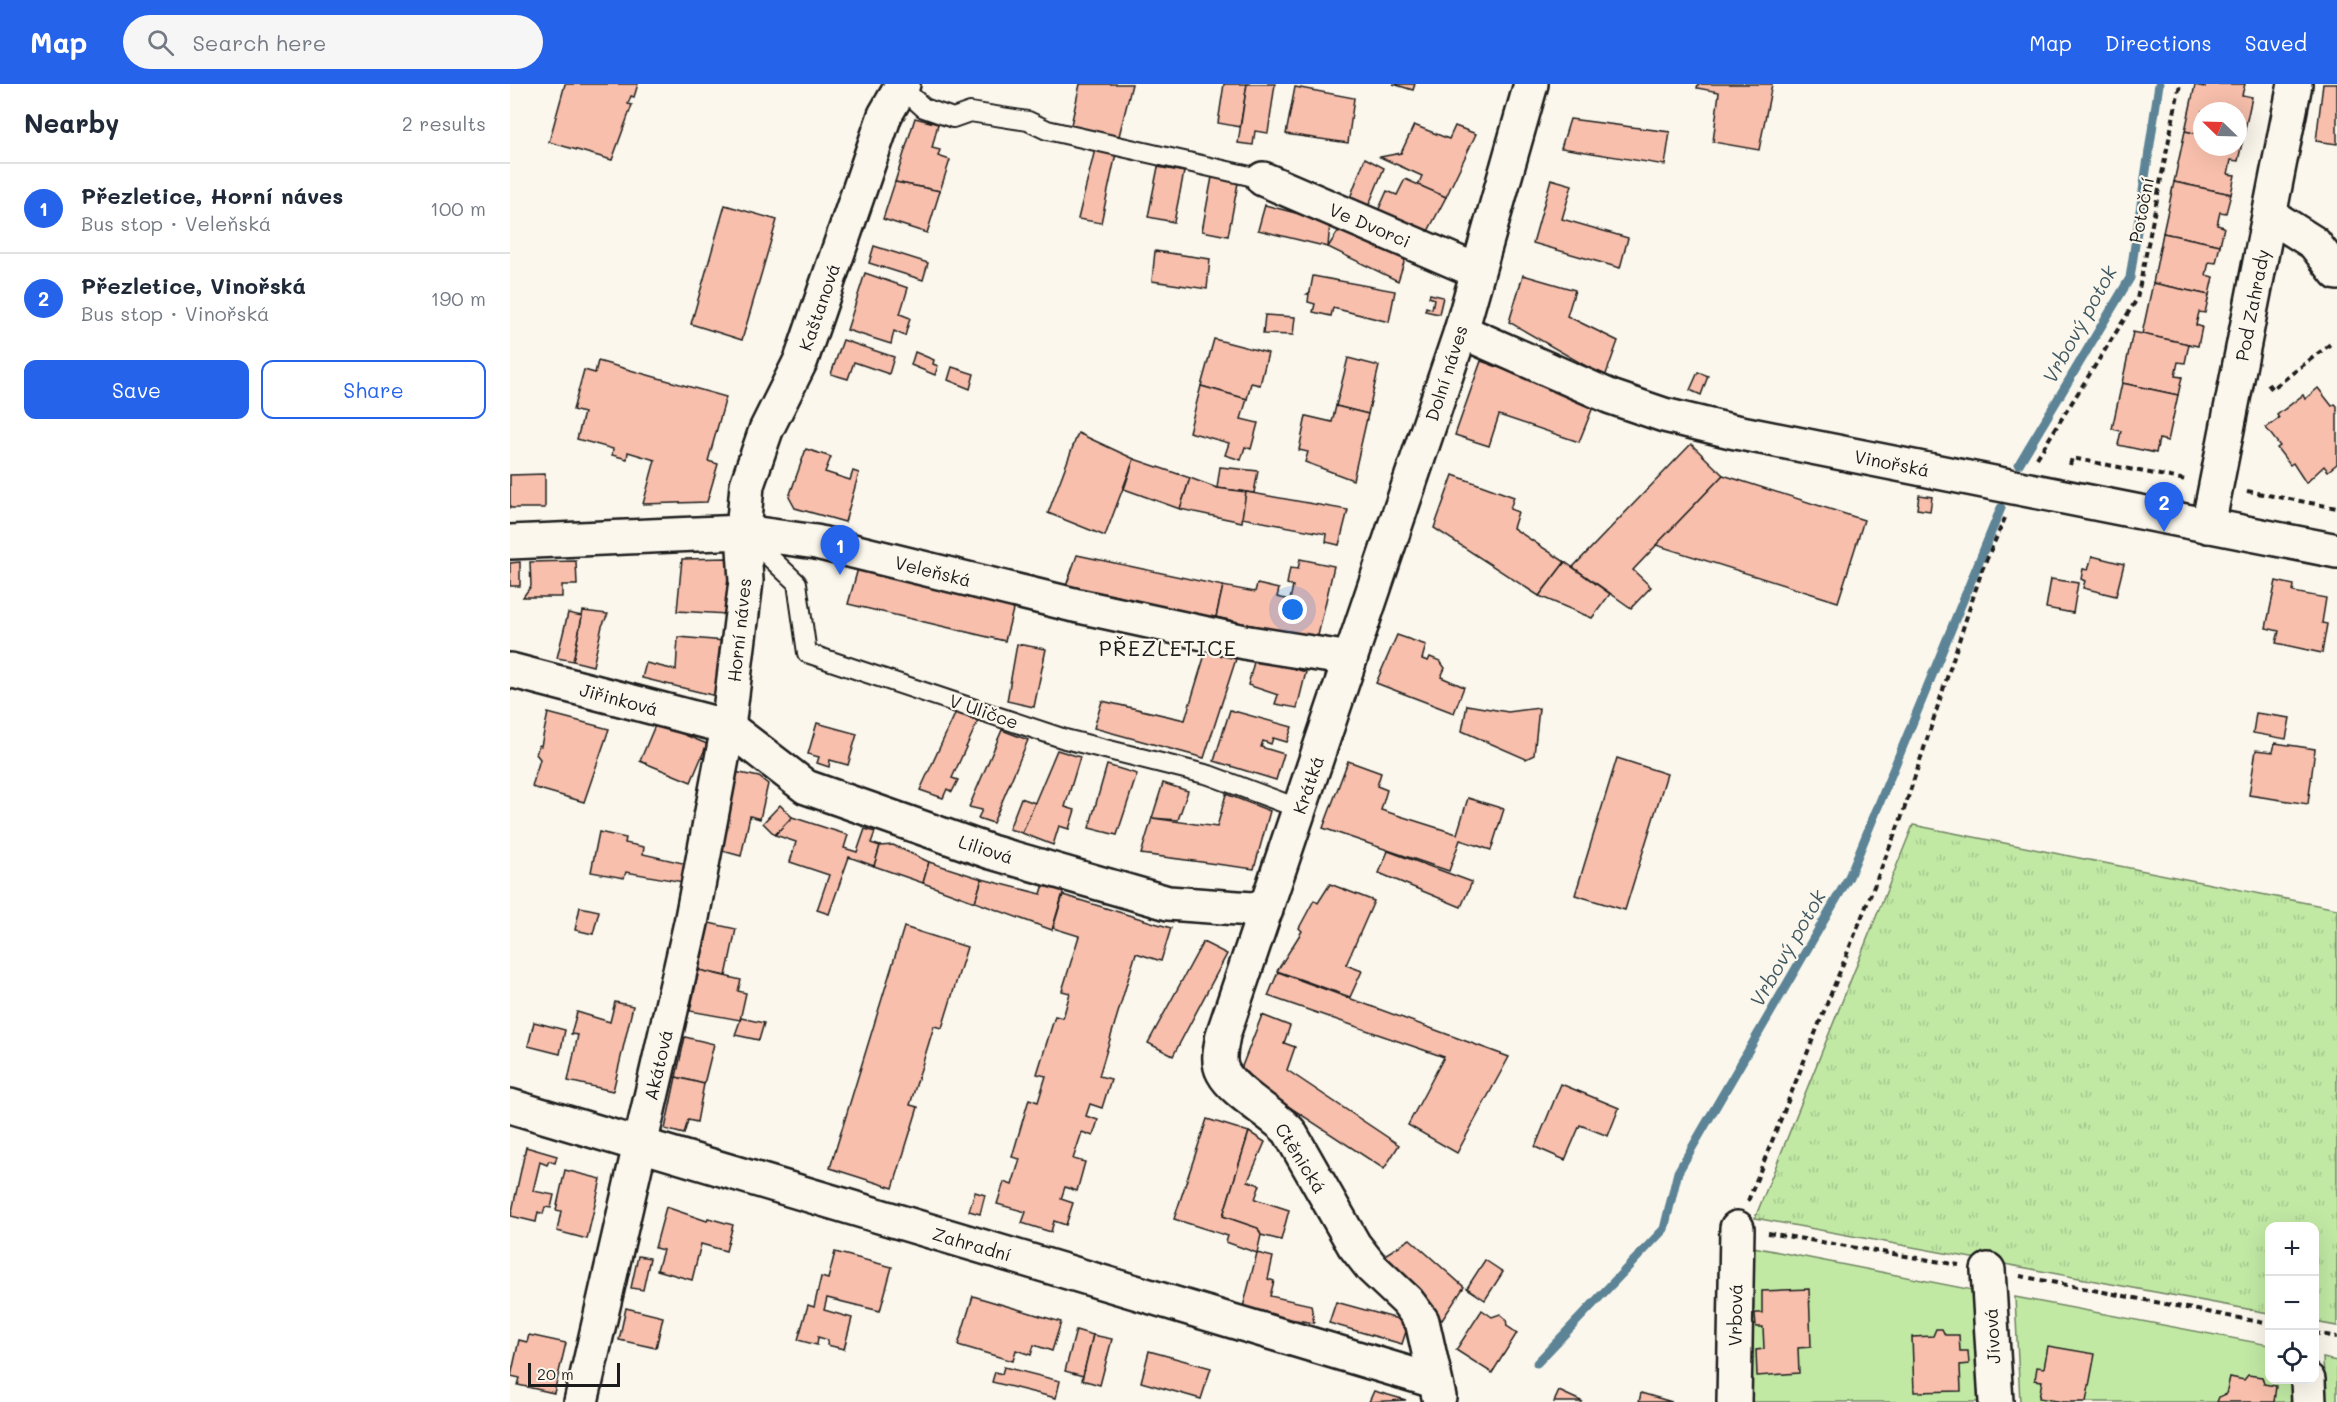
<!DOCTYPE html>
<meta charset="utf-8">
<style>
:root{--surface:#fff;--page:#f6f6f7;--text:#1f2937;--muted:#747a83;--line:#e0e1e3;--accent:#2563eb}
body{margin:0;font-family:Mali,sans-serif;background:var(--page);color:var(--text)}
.controls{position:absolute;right:18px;bottom:18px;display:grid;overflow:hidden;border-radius:12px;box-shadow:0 6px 24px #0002}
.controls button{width:54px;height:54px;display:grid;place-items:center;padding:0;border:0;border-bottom:2px solid var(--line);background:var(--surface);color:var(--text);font:30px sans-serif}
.compass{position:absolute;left:1683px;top:18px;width:54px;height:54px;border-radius:50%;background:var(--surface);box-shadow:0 6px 24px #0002;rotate:293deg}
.scale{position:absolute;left:18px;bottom:15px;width:92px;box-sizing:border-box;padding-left:6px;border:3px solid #1c1c1c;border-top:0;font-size:16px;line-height:21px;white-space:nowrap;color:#1c1c1c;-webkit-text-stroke:4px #fbf7ec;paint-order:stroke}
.you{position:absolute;left:783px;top:526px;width:21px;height:21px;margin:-15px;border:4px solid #fff;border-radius:50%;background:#1a73e8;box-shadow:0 0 0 9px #1a73e833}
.badge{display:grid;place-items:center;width:39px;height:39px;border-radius:50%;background:var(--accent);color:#fff;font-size:20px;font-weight:700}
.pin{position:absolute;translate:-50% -50px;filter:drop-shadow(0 2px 3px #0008)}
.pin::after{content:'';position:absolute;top:32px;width:21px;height:18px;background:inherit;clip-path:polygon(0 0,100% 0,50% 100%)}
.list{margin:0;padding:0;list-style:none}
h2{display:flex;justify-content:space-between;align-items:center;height:78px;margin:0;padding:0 24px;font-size:26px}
h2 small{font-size:20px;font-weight:400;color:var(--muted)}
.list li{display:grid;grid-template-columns:39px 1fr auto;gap:18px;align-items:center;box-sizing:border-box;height:90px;padding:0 24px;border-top:2px solid var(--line)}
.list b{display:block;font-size:22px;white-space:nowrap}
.list p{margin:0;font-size:20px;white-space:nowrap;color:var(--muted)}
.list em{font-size:20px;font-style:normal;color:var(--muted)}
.actions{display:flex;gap:12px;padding:18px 24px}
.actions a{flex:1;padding:14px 0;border:2px solid var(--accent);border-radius:12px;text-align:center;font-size:21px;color:var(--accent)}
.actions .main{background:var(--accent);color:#fff}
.icon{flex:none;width:33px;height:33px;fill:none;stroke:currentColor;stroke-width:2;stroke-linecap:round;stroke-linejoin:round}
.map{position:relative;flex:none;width:1827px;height:1318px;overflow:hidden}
header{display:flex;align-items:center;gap:36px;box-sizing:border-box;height:84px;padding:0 30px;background:var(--accent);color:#fff}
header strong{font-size:28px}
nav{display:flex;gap:33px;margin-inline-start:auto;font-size:21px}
.search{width:420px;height:54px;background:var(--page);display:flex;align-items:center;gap:15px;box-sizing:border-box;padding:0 21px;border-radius:33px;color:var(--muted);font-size:22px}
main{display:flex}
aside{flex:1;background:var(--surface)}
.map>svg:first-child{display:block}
.grass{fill:url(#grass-tufts);stroke:#6e8260;stroke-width:1.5}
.green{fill:#c1e9a4;stroke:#6e8260;stroke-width:1.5}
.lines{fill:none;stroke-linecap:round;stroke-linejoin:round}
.stream{stroke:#5c8496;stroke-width:9}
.building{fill:#f7bfac;stroke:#1c1c1c;stroke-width:1.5}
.service-casing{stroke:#1c1c1c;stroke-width:22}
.minor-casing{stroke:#1c1c1c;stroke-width:38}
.tertiary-casing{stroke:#1c1c1c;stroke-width:38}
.path{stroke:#1c1c1c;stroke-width:4;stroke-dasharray:6 4.5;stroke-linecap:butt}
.service{stroke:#fbf7ec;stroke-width:18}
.minor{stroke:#fbf7ec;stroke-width:33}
.tertiary{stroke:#fbf7ec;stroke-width:33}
.labels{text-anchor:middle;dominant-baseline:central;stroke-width:4.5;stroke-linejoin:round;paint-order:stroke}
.street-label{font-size:18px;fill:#1c1c1c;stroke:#fbf7ec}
.water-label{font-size:20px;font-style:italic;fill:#415963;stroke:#fbf7ec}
.quarter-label{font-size:21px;letter-spacing:1.5px;fill:#1c1c1c;stroke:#fbf7ec}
</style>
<header>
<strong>Map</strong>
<div class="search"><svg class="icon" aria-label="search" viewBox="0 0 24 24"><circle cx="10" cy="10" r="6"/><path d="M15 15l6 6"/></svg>Search here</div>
<nav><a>Map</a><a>Directions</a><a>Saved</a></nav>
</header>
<main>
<aside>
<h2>Nearby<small>2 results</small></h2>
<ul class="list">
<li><span class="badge">1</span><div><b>Přezletice, Horní náves</b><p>Bus stop · Veleňská</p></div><em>100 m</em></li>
<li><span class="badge">2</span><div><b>Přezletice, Vinořská</b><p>Bus stop · Vinořská</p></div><em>190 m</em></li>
</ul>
<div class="actions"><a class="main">Save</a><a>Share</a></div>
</aside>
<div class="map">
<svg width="1827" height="1318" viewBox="0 0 1827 1318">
<defs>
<pattern id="grass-tufts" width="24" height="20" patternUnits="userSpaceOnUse" patternTransform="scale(1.5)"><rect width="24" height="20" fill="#c1e9a4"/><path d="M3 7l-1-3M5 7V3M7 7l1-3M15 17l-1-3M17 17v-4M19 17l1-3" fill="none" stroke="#a5c78d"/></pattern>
</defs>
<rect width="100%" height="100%" fill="#fbf7ec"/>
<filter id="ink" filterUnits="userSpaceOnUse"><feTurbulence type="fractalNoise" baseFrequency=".0167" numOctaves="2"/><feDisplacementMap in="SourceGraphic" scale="12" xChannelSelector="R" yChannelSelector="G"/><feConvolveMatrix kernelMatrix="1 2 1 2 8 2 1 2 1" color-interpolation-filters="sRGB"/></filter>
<g filter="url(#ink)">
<!-- grass -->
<polygon class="grass" points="1403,741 1827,825 1827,1242 1805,1238 1804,1142 1760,1142 1759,1229 1245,1134"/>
<!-- green -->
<g class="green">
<polygon points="1238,1162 1468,1207 1473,1318 1242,1318"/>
<polygon points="1505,1213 1759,1261 1760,1296 1788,1296 1789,1318 1510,1318"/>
<polygon points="1813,1274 1827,1277 1827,1318 1815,1318"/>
</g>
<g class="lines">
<!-- stream -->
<g class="stream">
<polyline points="1509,380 1620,194 1649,0"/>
<polyline points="1027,1279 1154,1145 1168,1088 1339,793 1491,424"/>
</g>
</g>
<!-- building -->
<g class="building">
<polygon points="55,0 128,0 124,13 121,12 118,20 122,21 102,76 39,58"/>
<polygon points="570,0 622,0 607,60 559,50"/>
<polygon points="714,0 737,0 730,43 708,39"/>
<polygon points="737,0 765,0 758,49 745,47 743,61 728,59"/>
<polygon points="883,0 905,0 903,6"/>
<polygon points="1188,0 1262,0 1249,66 1203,58 1209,8 1187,4"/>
<polygon points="1695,0 1735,0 1732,11 1742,13 1732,59 1728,58 1728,27 1692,27 1692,51 1675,47 1685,1 1695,3"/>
<polygon points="1813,0 1827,0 1827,60 1806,57"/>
<polygon points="785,3 844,14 838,59 776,50"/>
<polygon points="405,34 428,40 422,64 430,66 428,72 440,76 430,107 385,98"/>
<polygon points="1060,35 1160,48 1155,81 1051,64"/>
<polygon points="904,41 939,55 945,42 966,50 936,113 908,101 912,92 870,73 891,69"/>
<polygon points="1675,47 1692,51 1692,63 1728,63 1728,58 1732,59 1728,77 1721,76 1718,90 1725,91 1721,110 1664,98"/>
<polygon points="586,61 607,65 591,139 568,135"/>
<polygon points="855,74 874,84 858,123 840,114"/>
<polygon points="648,83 674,88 664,138 638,133"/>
<polygon points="702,93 728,99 718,152 692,147"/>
<polygon points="895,95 936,113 916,151 868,127 877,107 887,111"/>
<polygon points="1041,95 1062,101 1052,135 1118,154 1110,184 1023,159"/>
<polygon points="385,98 430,107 417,149 373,135"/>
<polygon points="1664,98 1721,110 1716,129 1710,128 1707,141 1714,143 1710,161 1653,149"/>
<polygon points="215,121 267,136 232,256 181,240"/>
<polygon points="755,121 820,138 818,163 748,146"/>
<polygon points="831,143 897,169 888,197 818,163"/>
<polygon points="1653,149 1710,161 1706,179 1699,178 1696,191 1703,193 1699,211 1643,199"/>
<polygon points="364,162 418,179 413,196 359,179"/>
<polygon points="645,167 700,175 697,205 642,197"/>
<polygon points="355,189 398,204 390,230 400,234 395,252 384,247 381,260 337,246"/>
<polygon points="1013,191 1065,206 1057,232 1108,257 1095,293 999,238"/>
<polygon points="803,192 885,207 879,238 823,224 821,232 803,228 805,220 798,218 799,210 797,210 800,208"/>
<polygon points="1643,199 1699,211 1695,229 1689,228 1686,241 1692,243 1688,262 1632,250"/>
<polygon points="920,210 933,213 929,230 915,227 916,223 922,225 924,215 919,213"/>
<polygon points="755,231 785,233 783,251 753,250"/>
<polygon points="1623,248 1679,260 1675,279 1668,278 1665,292 1672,293 1668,311 1612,299"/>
<polygon points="704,255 758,269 750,301 741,299 737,315 691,302"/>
<polygon points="333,256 384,273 379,290 344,278 338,295 321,290"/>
<polygon points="405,268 424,276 423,280 428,282 425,291 401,281"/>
<polygon points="838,274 869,282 858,330 826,322"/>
<polygon points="88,277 216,313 198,377 208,380 197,418 133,420 145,376 118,368 117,375 102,371 103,365 67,355 74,329 63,326 74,286 85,289"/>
<polygon points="971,277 1085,318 1069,358 989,331 979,362 945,351"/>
<polygon points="442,283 464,290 460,305 438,296"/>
<polygon points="1188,288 1198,292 1191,311 1180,306"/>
<polygon points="1612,299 1668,311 1658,357 1649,355 1646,369 1608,361 1611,347 1602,345"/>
<polygon points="691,302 737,315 731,335 748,339 741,365 735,363 731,376 715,371 719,359 679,348"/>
<polygon points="1808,304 1822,322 1825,320 1827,322 1827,380 1818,387 1814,382 1796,399 1783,379 1780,381 1767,364 1770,362 1756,344 1769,334 1767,331 1793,311 1795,315"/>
<polygon points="826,322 858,330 843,396 795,378 798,368 789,366 796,332 822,338"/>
<polygon points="568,349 624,375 595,452 538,429"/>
<polygon points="1181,360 1213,391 1123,486 1141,503 1121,524 1063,483"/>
<polygon points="296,365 321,373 315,388 340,396 343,387 349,389 335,438 285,424 279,413"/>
<polygon points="624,375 680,394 670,425 614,405"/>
<polygon points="710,383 748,387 744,409 707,404"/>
<polygon points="35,390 35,424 0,424 0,391"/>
<polygon points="943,391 1004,413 1000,425 1008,428 1003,444 1055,478 1029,512 924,444"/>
<polygon points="1213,391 1354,436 1328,518 1146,461"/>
<polygon points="680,394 707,404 736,408 732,438 670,425"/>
<polygon points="736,408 838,426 829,461 816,458 817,450 732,434"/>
<polygon points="1409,411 1422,413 1420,427 1407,425"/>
<polygon points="567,471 713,502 706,533 634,525 556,502"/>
<polygon points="1582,472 1614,480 1606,512 1573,504 1575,497 1571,495 1573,485 1578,486"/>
<polygon points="218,474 222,478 217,530 167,527 172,475"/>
<polygon points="790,475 824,482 807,556 706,533 713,502 745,508 747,500 769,505 767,513 780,516 783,502 777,500 780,484 788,485"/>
<polygon points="66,477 67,501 52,501 52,513 13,513 21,502 20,478"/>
<polygon points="10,478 10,502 0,502 0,479"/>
<polygon points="1055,478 1100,510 1082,534 1029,512"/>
<polygon points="349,481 505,518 495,557 338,520"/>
<polygon points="1541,495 1568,499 1563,529 1536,524"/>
<polygon points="1766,497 1784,501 1783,508 1816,514 1812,539 1817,540 1812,569 1766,559 1769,547 1756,544"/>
<polygon points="73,527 98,530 92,542 83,582 63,577"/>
<polygon points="58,529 72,532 63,577 47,574"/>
<polygon points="887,551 916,561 912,575 918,577 920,573 930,577 935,584 931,593 954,603 944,629 866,599"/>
<polygon points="168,553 215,557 206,612 132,594 136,579 166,586"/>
<polygon points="507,560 536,565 524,623 497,617"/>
<polygon points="696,567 726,575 694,674 584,644 592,617 675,636"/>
<polygon points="745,574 796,588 787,624 765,620 768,611 738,601"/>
<polygon points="957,621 998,628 1029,624 1024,671 1016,675 952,647"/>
<polygon points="720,626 782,643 777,658 763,654 761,660 753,657 751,663 774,670 766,696 704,677"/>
<polygon points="446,628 468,637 442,694 448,696 442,708 437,705 433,714 410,706"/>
<polygon points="38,629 99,645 74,718 22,703 30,675 26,670 29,661 31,662"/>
<polygon points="1746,629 1780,634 1776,655 1743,649"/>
<polygon points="146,639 197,660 181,698 130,677"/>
<polygon points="307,639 347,650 338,681 320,676 319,683 307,679 309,673 298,670"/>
<polygon points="492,646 518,656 483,739 468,734 472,726 459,723"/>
<polygon points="1765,659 1805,665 1798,720 1739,711 1746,666 1763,668"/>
<polygon points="547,666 570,673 555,723 565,726 559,745 549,742 543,761 512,749"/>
<polygon points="1107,674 1157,690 1115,826 1065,811"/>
<polygon points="838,677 871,689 867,702 877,706 871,726 947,750 958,714 994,725 981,766 950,756 939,787 813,744"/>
<polygon points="597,681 627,690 607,751 579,744"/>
<polygon points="225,688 249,693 258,700 250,735 240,732 231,772 209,766"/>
<polygon points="653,699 678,707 668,736 642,734"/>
<polygon points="716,710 760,727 744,785 631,770 642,734 707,743"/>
<polygon points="511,714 525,719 512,749 499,745"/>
<polygon points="270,721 282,733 265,751 253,739"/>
<polygon points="282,733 338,751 334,764 347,768 355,745 365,748 361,759 370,762 364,782 339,773 319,830 307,826 319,791 280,778 286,758 265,751"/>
<polygon points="89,748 116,754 115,759 134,763 133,770 177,780 173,798 116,788 114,794 81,788"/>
<polygon points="383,761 419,778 413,799 364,782 370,762"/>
<polygon points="878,767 962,798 951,823 869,789"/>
<polygon points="419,778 472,795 465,818 413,799"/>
<polygon points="472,795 531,810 535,797 555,802 542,846 465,818"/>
<polygon points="820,800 864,817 836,881 852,887 840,913 767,887 792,847 789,844 804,816 808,819"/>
<polygon points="553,811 661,844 651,877 626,869 589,992 601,995 592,1024 580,1020 576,1032 588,1036 583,1052 572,1048 563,1075 575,1078 567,1107 555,1103 551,1115 563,1119 556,1141 544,1137 541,1148 512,1139 516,1128 487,1120 494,1098 502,1101 510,1075 502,1073 519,1015 528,1018 536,992 527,990 545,932 553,934 560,909 552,907 569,852 543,844"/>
<polygon points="70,823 89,827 83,850 65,846"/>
<polygon points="199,839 226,845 216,892 189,886"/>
<polygon points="394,843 457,863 432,944 424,942 400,1021 408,1023 383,1104 320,1084"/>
<polygon points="693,858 717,870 663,972 638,959"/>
<polygon points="189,886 231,896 228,907 236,909 230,936 180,927"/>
<polygon points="768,888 999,973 947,1069 898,1041 934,973 758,912"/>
<polygon points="105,918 123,922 103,1007 58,997 68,951 61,950 67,928 100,938"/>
<polygon points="752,931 780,942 774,959 785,963 777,986 889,1061 874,1085 729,990"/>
<polygon points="231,934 254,939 249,956 225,951"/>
<polygon points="24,938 55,946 50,970 18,962"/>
<polygon points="175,953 204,960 194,1000 166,993"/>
<polygon points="166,993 194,1000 187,1038 178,1036 174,1050 155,1045"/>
<polygon points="1051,1000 1109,1024 1098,1052 1070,1041 1055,1076 1025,1063"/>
<polygon points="697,1035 739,1048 713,1132 748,1144 751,1151 747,1169 716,1158 718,1152 664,1135"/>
<polygon points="739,1048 755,1058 738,1097 750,1101 745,1115 779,1126 771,1156 751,1151 748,1144 713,1132"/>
<polygon points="16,1063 47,1072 45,1079 39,1077 37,1081 30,1078 23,1107 44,1111 41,1124 35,1123 33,1130 28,1128 26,1138 1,1132"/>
<polygon points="55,1086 91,1095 77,1155 47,1147 51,1127 46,1126"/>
<polygon points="465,1108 475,1111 470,1130 459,1127"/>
<polygon points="156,1123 197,1137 198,1134 223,1141 216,1167 191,1160 182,1196 147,1186 153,1166 145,1164"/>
<polygon points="900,1155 954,1203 932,1236 865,1177"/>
<polygon points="325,1168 382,1183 370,1227 317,1214 314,1226 342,1234 334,1265 317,1261 318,1256 308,1253 307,1261 288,1256 298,1221 304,1223 311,1193 318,1195"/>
<polygon points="747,1169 763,1173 758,1195 764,1197 760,1212 801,1221 804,1239 732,1227"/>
<polygon points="128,1172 140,1174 133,1206 121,1204"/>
<polygon points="975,1176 993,1188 975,1216 957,1204"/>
<polygon points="1299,1205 1301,1263 1288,1264 1289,1289 1247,1292 1246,1266 1254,1265 1253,1243 1246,1243 1245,1229 1252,1229 1252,1207"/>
<polygon points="463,1212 551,1238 542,1267 524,1261 521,1271 506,1266 503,1277 448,1261"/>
<polygon points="826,1218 899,1238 892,1260 819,1239"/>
<polygon points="116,1224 153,1233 146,1264 109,1256"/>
<polygon points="972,1226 982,1233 990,1230 996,1235 997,1242 1007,1249 982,1289 946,1266"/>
<polygon points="1426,1245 1432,1245 1435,1251 1449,1251 1450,1267 1458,1267 1459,1280 1450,1281 1451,1307 1404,1308 1402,1253 1423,1252"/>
<polygon points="566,1246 583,1251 573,1292 555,1287"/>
<polygon points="19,1251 56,1259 44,1309 8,1301 10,1294 1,1292 9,1256 17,1258"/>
<polygon points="583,1251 602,1255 590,1301 572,1296"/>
<polygon points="1538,1262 1585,1270 1576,1318 1553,1318 1529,1314 1532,1297 1525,1296 1527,1283 1534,1284"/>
<polygon points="639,1267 701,1284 691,1315 631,1298"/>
<polygon points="494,1283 550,1297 546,1314 482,1298 485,1288 492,1290"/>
<polygon points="1738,1291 1752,1293 1754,1300 1766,1302 1764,1318 1707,1318 1709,1313 1716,1310 1720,1293 1734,1296"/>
<polygon points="864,1307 896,1316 859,1318"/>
<polygon points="1049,1307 1073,1318 1044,1318"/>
<polygon points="1131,1309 1162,1318 1129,1318"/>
</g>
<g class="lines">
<defs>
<g id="service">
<polyline points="392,4 414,24 443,34 460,28 518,37 537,46 753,95"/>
<polyline points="236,451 287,499 297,569 555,655 699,691 790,725"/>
</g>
<g id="minor">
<polyline points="753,95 967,187"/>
<polyline points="1760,131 1804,159 1827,189"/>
<polyline points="1698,442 1785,0"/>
<path d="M840,575L713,951C711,963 707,977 713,988C724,1009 761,1028 779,1047L844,1161L862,1184L897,1217L912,1237L929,1313"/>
<polyline points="0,586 218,643 296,703 481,768 658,819 756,826"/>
<polyline points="0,1022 924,1297"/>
<polyline points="1478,1186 1486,1318"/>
<polyline points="1798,1296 1799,1318"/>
<polyline points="71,1318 181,839 218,643 236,497 233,448 237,401 256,346 291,276 375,31 393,0"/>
<polyline points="1224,1318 1227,1144"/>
</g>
<g id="tertiary">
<polyline points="951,247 1101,313 1154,331 1221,347 1827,467"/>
<polyline points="0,458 233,448 306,458 564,521 739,559 840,575 951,247 1021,0"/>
</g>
</defs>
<!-- service casing -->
<use href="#service" class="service-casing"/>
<!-- minor casing -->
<use href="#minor" class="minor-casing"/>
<!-- tertiary casing -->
<use href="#tertiary" class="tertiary-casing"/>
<!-- path -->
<g class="path">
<polyline points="1758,300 1762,305 1823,258"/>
<polyline points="1527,374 1627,215 1670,0"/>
<polyline points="1560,381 1562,374 1676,396"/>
<polyline points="1737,407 1827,424"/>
<polyline points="1238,1117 1391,735 1472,486 1495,434"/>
<polyline points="1258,1149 1449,1181"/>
<polyline points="1510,1192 1760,1240"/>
<polyline points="1804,1249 1827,1253"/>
</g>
<!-- service -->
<use href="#service" class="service"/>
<!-- minor -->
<use href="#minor" class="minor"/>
<!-- tertiary -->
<use href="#tertiary" class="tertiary"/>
</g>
</g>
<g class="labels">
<!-- street labels -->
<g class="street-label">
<text transform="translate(1631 126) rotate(-79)">Potoční</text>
<text transform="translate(860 141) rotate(23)">Ve Dvorci</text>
<text transform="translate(1742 221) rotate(-79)">Pod Zahrady</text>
<text transform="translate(309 223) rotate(-71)">Kaštanová</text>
<text transform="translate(936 289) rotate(-72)">Dolní náves</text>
<text transform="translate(1382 379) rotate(11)">Vinořská</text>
<text transform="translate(423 487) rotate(14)">Veleňská</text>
<text transform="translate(229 546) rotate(-84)">Horní náves</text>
<text transform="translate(109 615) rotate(15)">Jiřinková</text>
<text transform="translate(474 627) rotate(19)">V Uličce</text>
<text transform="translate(798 701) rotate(-71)">Krátká</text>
<text transform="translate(476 765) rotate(18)">Liliová</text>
<text transform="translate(148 981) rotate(-77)">Akátová</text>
<text transform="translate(791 1074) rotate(58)">Ctěnická</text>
<text transform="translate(462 1160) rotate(16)">Zahradní</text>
<text transform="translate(1225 1231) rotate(-89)">Vrbová</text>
<text transform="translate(1482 1252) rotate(-93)">Jívová</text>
</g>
<!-- water labels -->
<g class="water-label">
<text transform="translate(1569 240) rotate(-61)">Vrbový potok</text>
<text transform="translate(1277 864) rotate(-60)">Vrbový potok</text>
</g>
<!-- quarter labels -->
<g class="quarter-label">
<text x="658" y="563">PŘEZLETICE</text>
</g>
</g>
</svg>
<div class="controls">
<button>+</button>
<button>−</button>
<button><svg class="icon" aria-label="locate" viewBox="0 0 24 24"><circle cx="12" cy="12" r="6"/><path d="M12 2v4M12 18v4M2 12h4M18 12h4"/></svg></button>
</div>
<svg class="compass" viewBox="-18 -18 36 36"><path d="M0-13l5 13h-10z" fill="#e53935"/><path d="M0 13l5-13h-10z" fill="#747a83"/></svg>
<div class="scale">20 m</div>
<div class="you"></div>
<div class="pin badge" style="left:330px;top:491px">1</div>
<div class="pin badge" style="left:1654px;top:448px">2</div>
</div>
</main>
